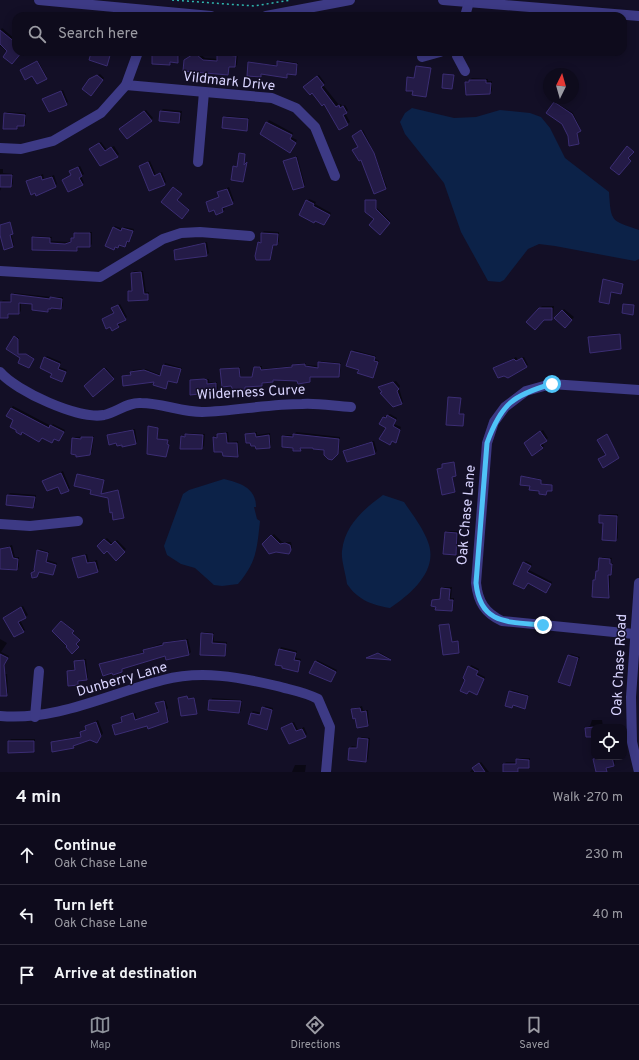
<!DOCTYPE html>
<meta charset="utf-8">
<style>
:root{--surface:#0e0b1c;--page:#1c1929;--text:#f1f3f6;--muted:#9b9ba3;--line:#2e2b3b;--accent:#8c9099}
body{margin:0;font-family:Overpass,sans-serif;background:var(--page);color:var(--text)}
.controls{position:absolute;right:12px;bottom:12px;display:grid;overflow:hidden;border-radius:8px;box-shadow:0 2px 10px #0003}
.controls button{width:36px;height:36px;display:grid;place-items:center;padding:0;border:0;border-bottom:1px solid var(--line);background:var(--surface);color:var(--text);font:20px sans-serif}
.compass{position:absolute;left:543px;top:68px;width:36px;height:36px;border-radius:50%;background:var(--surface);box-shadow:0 2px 10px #0003;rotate:5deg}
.stop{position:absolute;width:12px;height:12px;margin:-9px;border:3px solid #4fc3f7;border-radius:50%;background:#fff}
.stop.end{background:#4fc3f7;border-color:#fff;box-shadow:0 1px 4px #0008}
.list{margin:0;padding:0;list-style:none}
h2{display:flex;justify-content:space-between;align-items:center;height:52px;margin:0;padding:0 16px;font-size:17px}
h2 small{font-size:13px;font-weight:400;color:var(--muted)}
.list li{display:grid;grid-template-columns:26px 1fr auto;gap:12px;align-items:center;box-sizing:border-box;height:60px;padding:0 16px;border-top:1px solid var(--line)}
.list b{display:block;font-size:15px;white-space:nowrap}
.list p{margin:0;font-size:13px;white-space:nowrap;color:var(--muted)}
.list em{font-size:13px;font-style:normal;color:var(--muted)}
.icon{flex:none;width:22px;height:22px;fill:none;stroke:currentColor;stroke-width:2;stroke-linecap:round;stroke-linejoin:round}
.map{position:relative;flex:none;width:639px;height:772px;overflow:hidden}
.search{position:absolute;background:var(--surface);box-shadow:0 2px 10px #0003;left:12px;right:12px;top:12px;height:44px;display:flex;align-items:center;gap:10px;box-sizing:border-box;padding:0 14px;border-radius:12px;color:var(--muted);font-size:15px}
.sheet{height:232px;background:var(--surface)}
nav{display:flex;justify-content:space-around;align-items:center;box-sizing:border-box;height:56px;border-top:1px solid var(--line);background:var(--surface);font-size:11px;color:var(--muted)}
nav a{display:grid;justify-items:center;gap:2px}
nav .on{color:var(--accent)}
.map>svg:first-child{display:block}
.water{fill:#0c2248}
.shadow{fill:#0007}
.building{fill:#241b47;stroke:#3b2d73}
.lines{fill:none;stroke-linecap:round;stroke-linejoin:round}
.path{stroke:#2fb8b0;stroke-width:1.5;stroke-dasharray:2 3;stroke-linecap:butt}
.minor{stroke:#3d3a85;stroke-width:10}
.route{stroke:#4fc3f7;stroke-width:5}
.labels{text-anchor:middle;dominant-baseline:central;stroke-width:3;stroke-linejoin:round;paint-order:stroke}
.street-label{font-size:14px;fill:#d9d4ff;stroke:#130f26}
</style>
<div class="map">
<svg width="639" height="772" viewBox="0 0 639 772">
<rect width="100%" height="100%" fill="#130f26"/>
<!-- water -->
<g class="water">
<path d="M412,108L454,118L476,117L500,110L530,113L541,117L550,128L565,158L609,192C611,223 611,220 639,230V259L635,261L555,246L539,244L528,249L504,280L500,282L488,281L461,232L444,183L405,134L400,122L405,113Z"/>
<path d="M224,479C239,483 256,487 256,507H254L257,519L260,521C257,548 257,562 238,584L222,586L214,585L195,568L181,564L167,555L164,546L183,494L189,490Z"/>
<path d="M383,495L404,502C412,514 423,528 428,542C439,570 411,594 390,608C372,605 358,600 347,584C346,574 341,561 342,551C345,525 363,510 383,495Z"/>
</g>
<!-- shadow -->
<g class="shadow">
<polygon points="2,28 16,40 16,52 21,52 14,61 8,52 0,46 0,31"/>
<polygon points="92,52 115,52 113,55 111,55 106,65 90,59"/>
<polygon points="153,52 180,52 179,60 170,64"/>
<polygon points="220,52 238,54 237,65 235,66 230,66 228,74 185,60 194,53 199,53 205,58 218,59"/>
<polygon points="280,60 298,63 297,72 288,73 286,77 262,74 260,76 249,63 278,65"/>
<polygon points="38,61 47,77 46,78 22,69"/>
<polygon points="100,74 104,78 93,93 90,79"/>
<polygon points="319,75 325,83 323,85 339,105 341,104 342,107 345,105 348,110 345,113 350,122 339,128 324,102 308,84"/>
<polygon points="472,78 488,79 488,81 492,81 492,91 490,93 466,82"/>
<polygon points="63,90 68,102 49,111 45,98"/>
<polygon points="555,102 573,113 581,130 578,132 578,143 569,136 563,123 548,113"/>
<polygon points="163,109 182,111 181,120 179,122 161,111"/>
<polygon points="146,110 153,118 151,120 123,127"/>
<polygon points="7,112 26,113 26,123 24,125 18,125 16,128 5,114"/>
<polygon points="226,116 249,118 248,128 246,130 224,118"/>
<polygon points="269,120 293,133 291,137 297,140 290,152 261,134"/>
<polygon points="363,130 369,142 387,187 375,192 355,135"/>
<polygon points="101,142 107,150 114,146 119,154 117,156 92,147"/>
<polygon points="297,156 305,185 303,187 290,181 284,161"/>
<polygon points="150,161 156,175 162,172 166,182 164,184 140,166"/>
<polygon points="80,166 84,174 81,176 84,183 82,184 63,180 72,175 73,169"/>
<polygon points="0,169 3,169 3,173 13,174 13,184 11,186 2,186 0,191"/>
<polygon points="43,174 44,179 54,175 57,184 55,186 27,181"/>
<polygon points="174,187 181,193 176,199 189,209 182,218 162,201"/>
<polygon points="229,187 234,201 223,206 225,209 223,211 207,202 220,196 218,192 220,191"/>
<polygon points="309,199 316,202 315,204 331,213 324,224 300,214"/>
<polygon points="366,200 376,200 377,208 390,221 380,233"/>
<polygon points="0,226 11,233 14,245 12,247 0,232"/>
<polygon points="115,226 123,229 124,227 134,229 131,239 125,246 120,244 114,248 113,228"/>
<polygon points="264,231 279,232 279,242 274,244 270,259 259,243 262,241 262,233"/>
<polygon points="77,232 92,232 92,244 90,246 79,246 77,250 33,249 33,238 35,236 52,237 51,241 67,242 72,241"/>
<polygon points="207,242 209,253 207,255 176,259 175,251 177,249"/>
<polygon points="134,271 143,271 146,292 149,292 148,299 129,291 133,289 132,273"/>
<polygon points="605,279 623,283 621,293 612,291 609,302"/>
<polygon points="14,293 51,297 63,297 63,306 61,308 52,307 47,311 33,303 21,302 21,311 19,313 10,313 8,317 1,302 3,300 12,301"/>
<polygon points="120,304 127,317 119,322 120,324 119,326 112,329 103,319 114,312 115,307"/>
<polygon points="542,306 554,306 553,317 551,319 528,322"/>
<polygon points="564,309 574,317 565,327 555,318"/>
<polygon points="620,333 621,348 591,352 590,336"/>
<polygon points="16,336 19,338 18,353 27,354 34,358 29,366 22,358 8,349"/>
<polygon points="354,350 376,356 375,359 379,361 373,377 360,369 352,352"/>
<polygon points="47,356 61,362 59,367 67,370 61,381 53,373 45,358"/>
<polygon points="516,357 518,360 524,357 528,365 504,374 494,368"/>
<polygon points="321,361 341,363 340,375 339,376 311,376 309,381 275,379 273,381 246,386 245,390 221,370 240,367 241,376 253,376 257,366 262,366 262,369 293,366 294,364 306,363 306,365 319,366"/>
<polygon points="165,363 182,368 179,379 177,381 169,380 166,388 155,381 123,376 131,374 133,370 146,369 161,375"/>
<polygon points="106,368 114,377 93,395 85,386"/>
<polygon points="209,379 209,382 217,382 218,389 216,391 191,381"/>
<polygon points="396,381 400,386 399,388 403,402 401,404 383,392 379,387"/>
<polygon points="13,406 51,426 53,424 65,430 61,438 59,440 55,438 52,442 42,437 39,441 23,431 21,433 11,408"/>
<polygon points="390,414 397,418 394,424 401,427 397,440 395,442 393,440 390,444 387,427 381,424 384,417"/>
<polygon points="135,429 137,441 136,443 123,444 108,435 110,434"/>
<polygon points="543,430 548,438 542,443 544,446 542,448 527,441"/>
<polygon points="228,432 229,442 238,441 239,454 237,456 223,451 214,437 220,433"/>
<polygon points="257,432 257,435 270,433 271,445 269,447 246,435 248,433"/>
<polygon points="296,432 340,437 339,451 331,459 326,449 314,447 302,447 300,450 283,437 285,435 294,435"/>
<polygon points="188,433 205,434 204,446 202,448 182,437"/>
<polygon points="607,434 619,457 604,466 607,455 598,440"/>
<polygon points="94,436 92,452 90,454 84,454 82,456 72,454 73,439 75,437"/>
<polygon points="374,441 377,451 375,453 347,461 344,451 346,449"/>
<polygon points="454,462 456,475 452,476 454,492 438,469 443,468 443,464"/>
<polygon points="63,471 70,488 68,490 44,481"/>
<polygon points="78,474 104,479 101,494 118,490 124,516 109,497 92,493 92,490"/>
<polygon points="522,476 541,479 541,483 552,485 552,490 547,490 546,494 531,485"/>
<polygon points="10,493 36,495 35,505 33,507 7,505 8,495"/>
<polygon points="602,514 618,514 618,538 616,540 600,516"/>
<polygon points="447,531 459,531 457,552 455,554 446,533"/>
<polygon points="274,534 282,542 291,542 292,547 287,553 263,544"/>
<polygon points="107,538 113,544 117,540 126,549 116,559 107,550 98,546"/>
<polygon points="12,545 15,557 19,557 19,567 17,569 0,568 1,549"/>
<polygon points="40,549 49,552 47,560 57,563 53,574 40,571 36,576 38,551"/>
<polygon points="87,554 89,562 97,560 99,569 97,571 73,559"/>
<polygon points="602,557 612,558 611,563 613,563 612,572 610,574 610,595 608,597 594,580"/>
<polygon points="526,561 532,564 529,570 552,582 548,590 528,583 524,588 524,562"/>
<polygon points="444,587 452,587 451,598 454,598 453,609 452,610 437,606 433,600 441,597 442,589"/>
<polygon points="23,606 28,615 20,620 25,630 23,632 6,616"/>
<polygon points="63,622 74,630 72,632 80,639 76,643 79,646 72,652 68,646 53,631"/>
<polygon points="450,624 452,642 458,641 459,652 441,625"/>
<polygon points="204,632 214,633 214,641 227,642 226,653 224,655 201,654 202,634"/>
<polygon points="0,639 7,643 1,652 9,656 5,663 0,663"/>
<polygon points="188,639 191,652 189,654 166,655 123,668 122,671 100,664 144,652 146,649 166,642"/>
<polygon points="281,647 297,651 296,658 301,659 297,671 280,649"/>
<polygon points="379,652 391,659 369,657"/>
<polygon points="571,654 580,657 569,685 569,656"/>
<polygon points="86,659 88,678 80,680 78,684 68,671 76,668 75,662 77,660"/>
<polygon points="317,660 337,670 333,679 316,662"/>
<polygon points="471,665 479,669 477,673 485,677 478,691 466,679"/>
<polygon points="0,674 7,674 8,693 6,695 0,694"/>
<polygon points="512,690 529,695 524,707 514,705 512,707 510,692"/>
<polygon points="188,696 188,699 195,698 196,713 179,698"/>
<polygon points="212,698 242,700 241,711 239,712 209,709"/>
<polygon points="165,700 168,708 166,710 169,720 167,721 148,725 113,725 123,721 123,716 135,713 137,719 160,712 158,702"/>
<polygon points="265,706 273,708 267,728 251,713 253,711 262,713"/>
<polygon points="362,706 363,710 368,710 369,723 368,725 352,709"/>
<polygon points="98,720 103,733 99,740 91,739 75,744 73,747 52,743 54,741 82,736 81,732 87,729 88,725"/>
<polygon points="592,720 602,720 603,727 594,727 594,737 586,728 590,726"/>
<polygon points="294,722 298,730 304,727 307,734 305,736 283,728"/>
<polygon points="361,737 370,738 368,759 366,761 350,748 352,746 358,747"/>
<polygon points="11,739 35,739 35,749 33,751 9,741"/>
<polygon points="614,757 615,763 613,765 608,766 607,771 597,772 594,760 596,758"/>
<polygon points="519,758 530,758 530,765 528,767 519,767 519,772 504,772 504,764 506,762 517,762"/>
<polygon points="481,762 489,772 470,772 475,766"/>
<polygon points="295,765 306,765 305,772 292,772"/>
</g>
<!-- building -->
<g class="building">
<polygon points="0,30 16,43 16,52 22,52 12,64 3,57 7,51 0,44"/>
<polygon points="96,52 111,52 107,66 89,60 91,53 96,54"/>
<polygon points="152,52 178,52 178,63 170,62 170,65 152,64"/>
<polygon points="217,54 236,56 235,67 229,67 228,75 183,71 184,60 192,55 197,55 203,60 217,61"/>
<polygon points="37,61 47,79 37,84 32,76 25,80 20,70"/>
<polygon points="277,61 297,64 296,75 287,74 287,78 261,74 261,77 247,76 248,62 277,66"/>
<polygon points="416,66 431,68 426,97 412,95 413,91 406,91 407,77 414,78"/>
<polygon points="443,74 454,75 452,89 442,88"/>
<polygon points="97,75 103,80 91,96 82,89 89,79"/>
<polygon points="317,76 324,85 321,87 336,107 339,105 340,108 343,106 347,113 343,115 348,125 339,130 324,104 322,106 312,93 310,95 303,87"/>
<polygon points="469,80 486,80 486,83 491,83 490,94 466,95 465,82 469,82"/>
<polygon points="61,91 67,105 49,112 42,99"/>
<polygon points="554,102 572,114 581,131 577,133 579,144 569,146 568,136 562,124 546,113"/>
<polygon points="144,111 152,121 127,139 119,129"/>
<polygon points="160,111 180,113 179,123 159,121"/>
<polygon points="4,113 25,115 24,126 17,126 17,129 3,129"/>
<polygon points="223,117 248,119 247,131 222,128"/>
<polygon points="266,122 292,135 290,139 296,143 290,153 260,134"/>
<polygon points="361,130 374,153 386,189 374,194 361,160 359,161 352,150 358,147 352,136"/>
<polygon points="99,143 105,151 111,147 118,157 100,166 89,149"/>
<polygon points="627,146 634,152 628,158 631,161 619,175 610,168"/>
<polygon points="239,153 245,154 244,165 247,162 243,182 231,180 233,166 237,167"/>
<polygon points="296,157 304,187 293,190 283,161"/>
<polygon points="148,162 154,176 160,173 165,185 149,191 139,166"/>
<polygon points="78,167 82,176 79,178 83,185 68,192 62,180 71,175 69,171"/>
<polygon points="0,175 12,175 11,187 0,187"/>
<polygon points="41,176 42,180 52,177 56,187 36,196 35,193 31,195 26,181"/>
<polygon points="173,187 182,194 177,200 189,210 182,219 161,202"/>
<polygon points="227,189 233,204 222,208 223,212 216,215 214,210 209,212 206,202 219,197 217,192"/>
<polygon points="306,200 314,204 313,206 330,215 324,225 315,221 314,223 299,215"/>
<polygon points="365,200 376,200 376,209 390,223 380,235 369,225 374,219 365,212"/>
<polygon points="10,222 13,234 10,235 13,247 4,250 0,235 0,225"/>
<polygon points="113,227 121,231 122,228 133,231 129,242 127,241 125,247 119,245 118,248 115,247 114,250 105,246"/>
<polygon points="74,233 90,233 90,247 77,247 77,251 32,250 32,237 50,238 50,243 65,244 71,242 71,238 74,238"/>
<polygon points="261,233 278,234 277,245 273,245 270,260 256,260 255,256 258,242 261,243"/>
<polygon points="205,243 207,256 175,260 174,250"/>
<polygon points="141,272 144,294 148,294 148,300 128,301 128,291 132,291 131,273"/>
<polygon points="603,279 623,284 621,294 611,292 609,304 599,302"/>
<polygon points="11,294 50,299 50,297 62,299 61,309 51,308 51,309 48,309 48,312 32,310 32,304 19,303 19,314 8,314 8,318 0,318 0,302 11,302"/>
<polygon points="623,304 634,305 633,315 622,313"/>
<polygon points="118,305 126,320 117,324 119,327 112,331 110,327 106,329 102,319 114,313 111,308"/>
<polygon points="539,308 552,308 552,320 544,320 535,330 526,322"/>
<polygon points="562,310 572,320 565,328 554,318"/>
<polygon points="620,334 621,349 590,353 588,337"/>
<polygon points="14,336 18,339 18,354 26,354 34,359 29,368 18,363 20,358 6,349"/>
<polygon points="351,351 375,357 374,361 378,362 373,378 357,373 359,370 346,366"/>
<polygon points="44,357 60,364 58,369 66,372 62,382 50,377 52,374 40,368"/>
<polygon points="522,358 527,367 508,378 504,376 498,378 493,368 514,359 516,361"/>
<polygon points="318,362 340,364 339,377 310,377 310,382 298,384 297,381 273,380 273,382 262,383 262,386 245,387 245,391 234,392 231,386 222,387 220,369 239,368 240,377 252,377 254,367 260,367 261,370 292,367 292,365 305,364 305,366 318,368"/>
<polygon points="163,365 181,369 177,383 168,381 166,389 153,385 154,382 123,386 122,376 131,375 130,372 144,370 160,376"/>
<polygon points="104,368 114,379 93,397 84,386"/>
<polygon points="204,379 207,380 207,384 216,383 216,392 190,395 190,380"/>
<polygon points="393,382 399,389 397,391 402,404 393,407 380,393 382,392 378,387"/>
<polygon points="448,397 461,398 459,414 464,414 463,426 446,425"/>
<polygon points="11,408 49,428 50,425 64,432 59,441 54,439 52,443 42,438 39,442 22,432 21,435 16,432 16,430 10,427 13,420 6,416"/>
<polygon points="387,415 396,420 393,426 400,430 396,443 392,441 390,445 379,439 386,428 379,424 383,417 386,418"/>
<polygon points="148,426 158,428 157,439 168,440 167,444 169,445 166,457 147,454"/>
<polygon points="133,430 136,444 122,447 122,445 117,446 116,443 109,445 107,435"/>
<polygon points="540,431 547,441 540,445 543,448 532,456 524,443"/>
<polygon points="226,433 227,443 237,443 238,457 223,456 222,452 214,452 213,437 217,438 217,434"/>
<polygon points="255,433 256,437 269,435 270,448 256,449 255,446 251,446 250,443 246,443 245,434"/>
<polygon points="185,434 203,435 202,449 180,449 181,436 185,437"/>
<polygon points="293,434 339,439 338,454 332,460 328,459 324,455 324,450 313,449 313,448 300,448 301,451 293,451 293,448 282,447 282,436 293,437"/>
<polygon points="607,434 619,458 603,468 598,459 606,455 597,440"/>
<polygon points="81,437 93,437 90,455 76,457 76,455 71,454 72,438 81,439"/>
<polygon points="372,442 375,454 347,462 343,451"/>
<polygon points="454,462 456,476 452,477 455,492 442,495 437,469 442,468 442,464"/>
<polygon points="61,473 69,491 61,494 58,487 47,491 42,481"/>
<polygon points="77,474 104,480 101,494 118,490 124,518 113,520 112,512 110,513 108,498 90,494 91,490 74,486"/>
<polygon points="521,476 541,480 541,484 552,485 552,491 547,491 546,495 539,494 539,491 529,490 530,486 520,485"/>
<polygon points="7,495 35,497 33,508 6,505"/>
<polygon points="599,515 617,516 616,541 602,540 603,523 599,523"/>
<polygon points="445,532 457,533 456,555 443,554"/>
<polygon points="271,535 280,544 285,543 290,545 291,550 289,554 276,552 269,554 262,544"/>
<polygon points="104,539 111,545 115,541 125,552 116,561 107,551 104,554 97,546"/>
<polygon points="10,547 13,558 18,559 17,570 0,569 0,549"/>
<polygon points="37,550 48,553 46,562 56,565 53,575 39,572 37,577 32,578 31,573 35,571 34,570"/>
<polygon points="85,555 87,563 95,562 98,572 78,578 72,558"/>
<polygon points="599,558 610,559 610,564 612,564 611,575 608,575 609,598 592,597 593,580 595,580 596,571 598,571"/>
<polygon points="523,562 531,566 527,572 551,584 546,593 528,583 524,589 513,584"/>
<polygon points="441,588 450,589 449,600 453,600 452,611 435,610 436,607 431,606 432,600 440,599"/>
<polygon points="21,607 26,618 18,622 24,632 14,637 3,618"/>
<polygon points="61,621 74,631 72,633 80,640 76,644 79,647 72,654 66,647 67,646 52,631"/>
<polygon points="449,624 452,642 458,641 459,653 443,655 439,625"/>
<polygon points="201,633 213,634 212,643 226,644 225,656 200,655"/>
<polygon points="186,640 189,655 166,660 165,656 122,669 122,672 113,675 112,673 103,676 99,664 144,653 143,650 163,645 163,643"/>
<polygon points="279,649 296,653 294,660 300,661 298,672 282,668 282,666 275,665"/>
<polygon points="378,653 391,660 366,658"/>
<polygon points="0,654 8,658 4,665 7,696 0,696"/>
<polygon points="568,655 578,658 570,686 558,682"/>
<polygon points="84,660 87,680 78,681 78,685 68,686 67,671 75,670 74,661"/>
<polygon points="315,661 336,672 331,682 309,673"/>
<polygon points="468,666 478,671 476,675 484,679 477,695 469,691 467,694 460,691 465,680 463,678"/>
<polygon points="509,691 528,696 525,709 513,705 512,708 505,706"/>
<polygon points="187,696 188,699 194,698 197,714 181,716 178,698"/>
<polygon points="209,700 241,701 239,713 208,710"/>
<polygon points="164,701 168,722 148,729 147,726 115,735 112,725 122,722 121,717 133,713 135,720 159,712 155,703"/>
<polygon points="262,707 272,710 267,730 248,724 251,713 260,715"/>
<polygon points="360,708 361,712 366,711 368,726 357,728 355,718 353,719 351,709"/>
<polygon points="96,722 101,736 97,743 90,740 73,746 74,748 52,752 51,742 81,737 80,732 86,730 85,726"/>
<polygon points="292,723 296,731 302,729 306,737 289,744 281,728"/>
<polygon points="594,727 594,737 586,737 585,728"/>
<polygon points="358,738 368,739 366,762 348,760 349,748 357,748"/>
<polygon points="8,741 34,741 34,752 8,753"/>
<polygon points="603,757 612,757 614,766 606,768 607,772 596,772 593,759"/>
<polygon points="516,759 529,760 529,768 518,768 518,772 503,772 503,764 516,764"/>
<polygon points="479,763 485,772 475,772 472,768"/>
</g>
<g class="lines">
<!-- path -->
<polyline class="path" points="172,0 254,6 291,0"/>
<!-- minor -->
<g class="minor">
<polyline points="39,0 211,16"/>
<polyline points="443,0 639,16"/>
<polyline points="266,16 350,0"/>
<polyline points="465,16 469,2"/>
<polyline points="457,52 457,56 465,71"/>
<polyline points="422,57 440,52"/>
<polyline points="126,85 272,98 296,108 315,127 335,176"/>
<polyline points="0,148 21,149 53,141 101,113 126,85 138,52"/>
<polyline points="198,162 204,92"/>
<polyline points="0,271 100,277 163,239 181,233 200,232 250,236"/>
<path d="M0,372C16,391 79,420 104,415C117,412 128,402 141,403C161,403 182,412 202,412C235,411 268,404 302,404C318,403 334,406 351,407"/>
<path d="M639,390L551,384L526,391L505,407L494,422L487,443L476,583C478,602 485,613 502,621L634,634L639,633"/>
<polyline points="0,524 30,526 78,521"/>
<path d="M0,716C58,721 108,694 163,680C201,670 239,677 277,686C291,690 305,692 318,699L330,727L326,772"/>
<polyline points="35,717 39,671"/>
<polyline points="639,772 632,742 631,697 639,583"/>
</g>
</g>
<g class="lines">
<!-- route -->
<path class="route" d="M543,625C509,622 480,625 476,583L487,443C501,404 513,395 552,384"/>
</g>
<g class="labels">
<!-- street labels -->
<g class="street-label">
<text transform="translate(229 82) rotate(6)">Vildmark Drive</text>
<text transform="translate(251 393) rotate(-3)">Wilderness Curve</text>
<text transform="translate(467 515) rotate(-85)">Oak Chase Lane</text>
<text transform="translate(620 665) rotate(-87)">Oak Chase Road</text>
<text transform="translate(122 680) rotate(-16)">Dunberry Lane</text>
</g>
</g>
</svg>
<div class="controls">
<button><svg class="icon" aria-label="locate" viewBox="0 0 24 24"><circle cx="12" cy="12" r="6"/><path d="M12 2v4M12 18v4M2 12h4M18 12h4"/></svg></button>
</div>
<svg class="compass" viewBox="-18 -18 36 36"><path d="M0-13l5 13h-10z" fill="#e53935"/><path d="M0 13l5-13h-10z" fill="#9b9ba3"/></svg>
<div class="stop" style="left:552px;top:384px"></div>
<div class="stop end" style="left:543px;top:625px"></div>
<div class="search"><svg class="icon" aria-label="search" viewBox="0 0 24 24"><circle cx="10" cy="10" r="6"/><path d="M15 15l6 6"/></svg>Search here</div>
</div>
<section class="sheet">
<h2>4 min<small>Walk · 270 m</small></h2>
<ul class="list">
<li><svg class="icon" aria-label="ahead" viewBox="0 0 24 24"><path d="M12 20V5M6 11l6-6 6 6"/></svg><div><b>Continue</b><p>Oak Chase Lane</p></div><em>230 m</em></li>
<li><svg class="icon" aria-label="left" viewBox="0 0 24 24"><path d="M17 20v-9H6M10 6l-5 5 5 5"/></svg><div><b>Turn left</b><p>Oak Chase Lane</p></div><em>40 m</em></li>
<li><svg class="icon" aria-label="arrive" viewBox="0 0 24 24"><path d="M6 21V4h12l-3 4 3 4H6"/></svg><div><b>Arrive at destination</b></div></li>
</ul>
</section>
<nav>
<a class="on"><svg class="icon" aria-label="map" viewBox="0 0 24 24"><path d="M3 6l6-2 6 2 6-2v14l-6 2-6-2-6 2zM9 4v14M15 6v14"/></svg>Map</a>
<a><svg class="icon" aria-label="directions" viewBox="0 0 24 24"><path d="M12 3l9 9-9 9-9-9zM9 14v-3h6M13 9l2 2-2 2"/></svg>Directions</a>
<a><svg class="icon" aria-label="saved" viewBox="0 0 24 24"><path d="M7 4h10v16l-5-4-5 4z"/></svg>Saved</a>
</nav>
